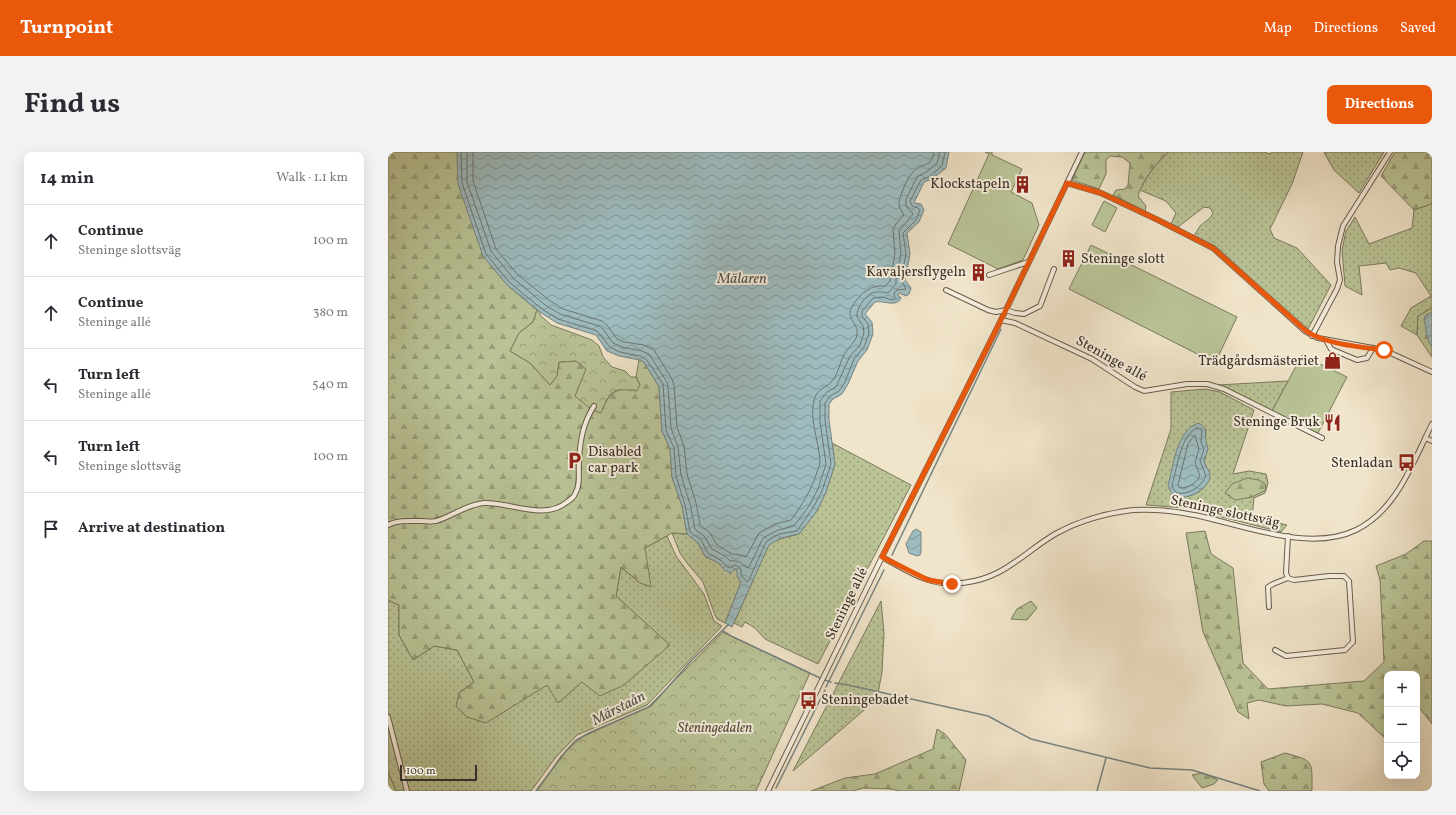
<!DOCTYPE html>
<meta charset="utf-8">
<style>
:root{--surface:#fff;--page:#f2f2f3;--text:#2b2b33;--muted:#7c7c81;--line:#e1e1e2;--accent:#ea580c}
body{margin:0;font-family:Vollkorn,serif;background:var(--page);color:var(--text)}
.controls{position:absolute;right:12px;bottom:12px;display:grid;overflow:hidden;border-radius:8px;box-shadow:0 4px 16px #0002}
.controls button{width:36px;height:36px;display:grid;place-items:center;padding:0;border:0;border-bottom:1px solid var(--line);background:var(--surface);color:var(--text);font:20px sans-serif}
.scale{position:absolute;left:12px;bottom:10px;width:77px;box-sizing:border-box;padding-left:4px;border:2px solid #3a3024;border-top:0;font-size:11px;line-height:14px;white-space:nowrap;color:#3a3024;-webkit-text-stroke:3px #f5eddd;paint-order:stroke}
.stop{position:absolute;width:12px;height:12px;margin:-9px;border:3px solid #ea580c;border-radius:50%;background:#fff}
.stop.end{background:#ea580c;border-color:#fff;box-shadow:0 1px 4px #0008}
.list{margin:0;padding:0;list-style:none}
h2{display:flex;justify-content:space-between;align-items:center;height:52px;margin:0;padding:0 16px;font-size:17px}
h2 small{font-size:13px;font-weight:400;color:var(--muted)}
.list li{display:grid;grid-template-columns:26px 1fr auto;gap:12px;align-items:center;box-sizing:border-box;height:72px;padding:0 16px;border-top:1px solid var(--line)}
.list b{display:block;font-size:15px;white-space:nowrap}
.list p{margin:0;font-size:13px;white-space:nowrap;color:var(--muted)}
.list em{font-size:13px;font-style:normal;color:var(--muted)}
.icon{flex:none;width:22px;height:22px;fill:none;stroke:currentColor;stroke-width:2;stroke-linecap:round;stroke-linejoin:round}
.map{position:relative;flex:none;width:1044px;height:639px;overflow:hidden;border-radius:8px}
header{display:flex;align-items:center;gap:24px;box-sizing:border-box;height:56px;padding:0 20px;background:var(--accent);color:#fff}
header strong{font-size:19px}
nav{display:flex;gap:22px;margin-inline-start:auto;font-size:14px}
.intro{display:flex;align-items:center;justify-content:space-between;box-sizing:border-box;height:96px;padding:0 24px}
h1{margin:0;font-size:28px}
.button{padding:10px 18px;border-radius:8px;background:var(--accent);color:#fff;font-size:14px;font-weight:700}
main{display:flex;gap:24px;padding:0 24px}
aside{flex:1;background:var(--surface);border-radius:8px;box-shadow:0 4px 16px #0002}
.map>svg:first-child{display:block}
.grass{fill:url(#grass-dots);stroke:#7a7a5e;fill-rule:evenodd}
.forest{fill:url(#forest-firs);stroke:#7a7a5e}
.park{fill:url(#park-crowns);stroke:#7a7a5e}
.garden{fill:#bac497;stroke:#7a7a5e}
.water{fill:url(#water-waves);stroke:#768482}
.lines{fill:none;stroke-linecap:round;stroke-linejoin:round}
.shore{stroke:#6c7672;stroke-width:1}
.stream{stroke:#768482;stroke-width:1.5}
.street-casing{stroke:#685d4e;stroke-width:6}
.street{stroke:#f5eddd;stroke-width:4}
.route{stroke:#ea580c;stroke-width:5}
.labels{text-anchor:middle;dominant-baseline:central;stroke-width:4;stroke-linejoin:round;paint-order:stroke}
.poi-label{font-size:14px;fill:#3a3024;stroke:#f5eddd;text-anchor:end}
.street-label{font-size:14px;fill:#3a3024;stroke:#f5eddd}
.park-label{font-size:14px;font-style:italic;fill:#544e3b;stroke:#f5eddd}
.water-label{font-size:15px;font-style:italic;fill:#53534b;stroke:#f5eddd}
</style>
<header>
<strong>Turnpoint</strong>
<nav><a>Map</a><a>Directions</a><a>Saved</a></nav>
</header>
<div class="intro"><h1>Find us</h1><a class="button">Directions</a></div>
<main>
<aside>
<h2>14 min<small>Walk · 1.1 km</small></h2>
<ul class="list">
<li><svg class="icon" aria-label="ahead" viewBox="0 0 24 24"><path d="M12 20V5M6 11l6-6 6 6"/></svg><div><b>Continue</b><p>Steninge slottsväg</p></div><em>100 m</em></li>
<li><svg class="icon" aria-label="ahead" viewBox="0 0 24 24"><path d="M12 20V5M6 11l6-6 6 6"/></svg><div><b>Continue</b><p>Steninge allé</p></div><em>380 m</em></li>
<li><svg class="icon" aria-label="left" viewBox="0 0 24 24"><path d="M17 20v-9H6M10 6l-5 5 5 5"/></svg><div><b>Turn left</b><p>Steninge allé</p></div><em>540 m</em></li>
<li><svg class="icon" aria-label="left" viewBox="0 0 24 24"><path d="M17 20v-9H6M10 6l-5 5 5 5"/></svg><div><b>Turn left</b><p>Steninge slottsväg</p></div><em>100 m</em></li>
<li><svg class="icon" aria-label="arrive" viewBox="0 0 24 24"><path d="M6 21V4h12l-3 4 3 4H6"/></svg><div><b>Arrive at destination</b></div></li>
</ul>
</aside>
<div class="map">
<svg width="1044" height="639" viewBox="0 0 1044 639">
<defs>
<pattern id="grass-dots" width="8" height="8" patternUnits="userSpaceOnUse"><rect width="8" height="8" fill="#bac497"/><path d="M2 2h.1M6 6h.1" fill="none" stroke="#98a07b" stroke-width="1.8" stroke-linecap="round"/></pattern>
<pattern id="forest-firs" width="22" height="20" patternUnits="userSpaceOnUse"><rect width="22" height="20" fill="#bac497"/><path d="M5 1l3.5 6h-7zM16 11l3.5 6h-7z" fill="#98a07b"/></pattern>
<pattern id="park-crowns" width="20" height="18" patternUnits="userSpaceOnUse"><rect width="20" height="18" fill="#bac497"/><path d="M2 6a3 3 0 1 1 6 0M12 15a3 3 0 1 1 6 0" fill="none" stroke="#98a07b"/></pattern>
<pattern id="water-waves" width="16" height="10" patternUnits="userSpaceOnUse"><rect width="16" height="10" fill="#9ebcc0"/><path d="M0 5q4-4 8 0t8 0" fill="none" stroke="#82999c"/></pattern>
</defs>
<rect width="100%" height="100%" fill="#f0e4ca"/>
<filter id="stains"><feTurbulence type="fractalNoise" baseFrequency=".005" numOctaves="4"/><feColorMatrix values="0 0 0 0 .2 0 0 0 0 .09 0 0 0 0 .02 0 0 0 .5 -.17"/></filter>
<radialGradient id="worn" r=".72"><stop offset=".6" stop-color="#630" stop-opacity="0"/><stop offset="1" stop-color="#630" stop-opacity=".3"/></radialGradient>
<!-- grass -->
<g class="grass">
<path d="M781,0H876L881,2L885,0H915L904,32L882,77L886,86L909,96L943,133L920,177L828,95L806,84L812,74L823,65L825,61L822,56L816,55L790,75L783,72L788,61L778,49L752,38C760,22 768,11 781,0Z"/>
<polygon points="936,0 996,0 971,41 946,18"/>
<polygon points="1044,50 1044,156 1030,164 1029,183 1013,174 1023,156 1043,144 1028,121 1011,116 1002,118 998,111 971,114 974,143 957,134 954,98 958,79 967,65 981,92 1024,76 1026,58 1042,52"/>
<polygon points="900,229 884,259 830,233"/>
<path d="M817,237L832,240L866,258L845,322L861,319L878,322L880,331L877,341L866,346L864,365L899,373L893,380L826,363L818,359L807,355L797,356L758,353L783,277V240ZM818,277L817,289L820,297C817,306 814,311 821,319C821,322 821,326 820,329C816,341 798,347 787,344Z"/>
<polygon points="444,291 523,333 430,512 377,487 367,476 357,470 354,475 346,471 381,392 392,387 411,382 429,359 438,340 447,312"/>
<polygon points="284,381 299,382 310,391 317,404 332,412 349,418 353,430 337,471 329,467 327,463 315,430 299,411 292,401"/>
<polygon points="279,384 288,404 316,442 326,469 334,474 259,553 189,583 168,605 143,639 8,639 0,620 0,448 11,453 11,483 25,508 46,494 69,498 86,530 71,541 98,570 159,532 194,530 282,493 228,444 233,415 252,431 257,396"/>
<polygon points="493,449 496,481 494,520 489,547 405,619"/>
</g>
<!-- forest -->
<g class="forest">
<path d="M0,0H69L119,133L149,158L145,170L131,181L122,199L142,211L162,233L169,224L171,210L188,209L198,217L213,260C223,237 228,238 252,233L248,225L251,208L256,210L271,235L274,279L282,297L284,325L294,354L299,382L284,381L257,396L263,435L252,431L233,415L228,444L282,493L236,533L212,544L194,530L170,551L159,533L98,571L79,565L68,554L71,541L86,530L69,498L46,494L25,508L11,483V453L0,448Z"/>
<path d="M697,0H781C767,12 756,26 750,44L758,54L757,59L725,43L728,38L737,37L740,33L742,11L734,5L722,4L718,8V22L711,37L684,28Z"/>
<polygon points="1007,0 1044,0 1044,50 1043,52 1026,58 993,24"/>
<polygon points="1044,156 1044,205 1029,183 1030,164"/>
<polygon points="859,326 871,328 877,332 878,338 864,345 847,348 837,341 844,332"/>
<polygon points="817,379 823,402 845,416 855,511 880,537 976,529 996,510 992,428 988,414 1018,402 1036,389 1044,389 1044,572 1030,554 1029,555 1029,522 999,522 999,588 970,561 934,552 898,554 871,548 859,551 861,567 850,560 815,480 798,381"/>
<polygon points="643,449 649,456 639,468 623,467 629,457"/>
<polygon points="549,577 557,582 578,608 571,639 510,639 504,637 475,636 465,639 423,639 457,626 487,622 545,597"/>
<path d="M897,601C926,609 924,608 924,638L922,639H881L876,632L873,610Z"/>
<polygon points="0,620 8,639 0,639"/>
<polygon points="815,621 830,628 826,632 814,636 804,623"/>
</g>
<!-- park -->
<g class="park">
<path d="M149,158L152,160V163L163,173L204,188L211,194L215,205L224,215L237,219L243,225H248L252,233L249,239C224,236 223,237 213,261L204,258L187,244L198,217L188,209L171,210L169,224L162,233L142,211L122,199L131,181L145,170Z"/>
<polygon points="335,480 422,521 368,639 149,639 173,604 194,585 260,555"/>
</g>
<!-- garden -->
<g class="garden">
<polygon points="597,0 604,0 604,3 634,17 623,40 644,51 651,73 635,108 610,117 560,92 601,2"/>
<polygon points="716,49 729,56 717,80 704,73"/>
<polygon points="703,93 849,165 827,211 681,137"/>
<polygon points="914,203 959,225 929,283 884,259"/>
</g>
<!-- water -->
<g class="water">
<path d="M69,0H561L558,16L544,27L536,30L526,51L533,52L536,58L531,70L519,81L522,102L517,128L523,136L521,142L518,144L511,141L510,143L513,146C508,156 496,148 487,150L477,162L484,170L485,182L479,198L470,209L460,232L454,242L445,247L441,252V268L447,312L438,340L429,359L411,382L393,386L381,393L344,475L337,471L353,430L349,424V418L347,417L343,421L336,418L332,412L317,404L310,391L299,382L294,354L284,325L282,297L274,279L271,235L256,210L251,208L231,204L219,199L208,183L169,171L152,160L119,133L95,104L70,32Z"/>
<path d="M1044,160V195C1037,185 1039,178 1036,168L1037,164Z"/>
<path d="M810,271C822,276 815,285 820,297C819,300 817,305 816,308C816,315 823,318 822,326C817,342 785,356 780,333C786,312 788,280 810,271Z"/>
<polygon points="528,377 533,380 533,401 532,403 529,404 521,401 518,392 525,379"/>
</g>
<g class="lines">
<!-- shore -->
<g class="shore">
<polyline points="73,0 74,31 98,102 121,130 154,157 170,167 209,179 222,195 232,200 252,204 258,207 275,232 278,278 286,296 288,324 297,353 302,380 313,388 320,401 334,409 339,415 342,416 347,413 351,415 353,418 353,423 359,430 361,428 378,390 391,382 409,379 425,356 434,339 443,312 437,268 437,251 442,244 451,239 457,230 466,207 476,195 481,181 480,172 474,164 474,159 485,146 494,145 505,148 507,146 506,141 509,138 518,137 513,128 518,102 515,81 528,68 532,58 530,56 524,54 522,49 533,28 542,24 554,14 557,0"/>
<path d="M79,0V30L103,99L125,126L157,153L172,162L211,174L215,177L225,191L234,195L254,199L261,202L279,230L280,234L283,276L290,295L293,323L302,352L307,377L317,385L324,397L337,404L342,409C351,408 353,411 359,416L361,415L375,386L390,378L406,374L421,354L430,337L438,312L432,269V249L439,240L448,235L462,204L472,193L476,181L475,174L469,165C468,157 477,144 484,141C490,139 495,140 500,141L508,132V126L513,102L511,79L525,62L518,54V47L529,25L540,19L549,11L552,0"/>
<path d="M85,0V29L108,97L129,122L161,148L175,157L214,169L219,173L229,187L236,190L256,193L266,198L284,227L286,233L289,275L296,294L299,322L308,351L312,373L322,381L329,393L344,402L352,403L358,405L371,381L387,372L403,368C414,353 423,339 429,320C430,317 432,313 432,309C431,289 421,268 426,248C429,236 439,236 444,229C451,221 452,209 457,201C460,196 465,192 468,186C474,171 455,168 465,153C474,140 482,133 497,134L502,129L507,102L505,78L508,72L516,63C514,59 511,56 511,52C511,44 521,22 527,18C537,11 543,15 546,0"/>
<path d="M810,276L814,278L813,290L816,297L812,309L818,324C813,335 801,343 789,341L785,337L784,333C789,317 793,280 810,276Z"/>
<path d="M807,284L811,297L807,310L812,324C808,332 800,336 792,336L790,333L800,292L805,285Z"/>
</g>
<!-- stream -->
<g class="stream">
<polyline points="504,403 613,177"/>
<polyline points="335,479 343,484"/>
<polyline points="345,485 432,526"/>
<polyline points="437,528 443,530"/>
<polyline points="447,531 460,533 600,564 643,587 762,616 804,618 872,639"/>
<polyline points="438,535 496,418"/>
<polyline points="388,636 437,538"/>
<polyline points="148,639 177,600 187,589 201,581 263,554 304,508 340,473"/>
<polyline points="709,639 718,606"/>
</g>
<defs>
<g id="street">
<polyline points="679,31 713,41 770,68 825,96 917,179 930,186 996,198 1044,220"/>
<polyline points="601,123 640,110"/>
<polyline points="558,138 600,158 608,160 618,158 627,161 636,162 652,154 666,117"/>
<polyline points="613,168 694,0"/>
<polyline points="924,184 949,137 952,128 949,110 950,94 955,74 1002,0"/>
<polyline points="938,188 943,197 969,208 979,206 985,196"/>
<polyline points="1037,286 1044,289"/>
<path d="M0,373C10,368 21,369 33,369C38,369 43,370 48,369C65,364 77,353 96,351C122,350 156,369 179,350C182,348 186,345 187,342C193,332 190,320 191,309C192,289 195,271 206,254"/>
<path d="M494,405C509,413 524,423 540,428C563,435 590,431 611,420C632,409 649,392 669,381C693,368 719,361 745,358C765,357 787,359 806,363C853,372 921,401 968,378C1009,358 1025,310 1044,272"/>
<polyline points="881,455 880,435 885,432 900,426"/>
<polyline points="887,498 898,504 957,498 965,490 961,429 956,424 941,424 906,428 900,426 898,421 900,384"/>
<polyline points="0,565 19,639"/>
<polyline points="380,639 494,405 613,168 627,171 704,207 747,235 756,239 799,232 819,232 836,237 934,286"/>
</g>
</defs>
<!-- street casing -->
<use href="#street" class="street-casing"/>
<!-- street -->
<use href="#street" class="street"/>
</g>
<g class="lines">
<!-- route -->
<path class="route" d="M564,432L540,428L494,405L613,168L679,31L713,41L770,68L825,96L918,179C937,192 972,195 996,198"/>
</g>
<!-- icons -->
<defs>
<symbol id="building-bare" viewBox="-9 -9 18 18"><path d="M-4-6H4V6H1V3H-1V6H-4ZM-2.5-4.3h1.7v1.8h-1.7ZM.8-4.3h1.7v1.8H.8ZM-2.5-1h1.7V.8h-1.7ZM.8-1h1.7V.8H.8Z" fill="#8f2418" stroke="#f5eddd" stroke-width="2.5" paint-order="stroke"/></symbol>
<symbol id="shop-bare" viewBox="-9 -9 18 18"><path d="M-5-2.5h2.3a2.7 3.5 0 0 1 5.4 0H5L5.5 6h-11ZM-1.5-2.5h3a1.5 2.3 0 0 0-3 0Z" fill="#8f2418" stroke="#f5eddd" stroke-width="2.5" paint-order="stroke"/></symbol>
<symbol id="restaurant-bare" viewBox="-9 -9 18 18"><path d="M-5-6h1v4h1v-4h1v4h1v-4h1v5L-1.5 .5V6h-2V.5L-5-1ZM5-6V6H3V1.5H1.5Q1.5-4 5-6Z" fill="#8f2418" stroke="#f5eddd" stroke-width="2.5" paint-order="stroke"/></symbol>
<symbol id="parking-bare" viewBox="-9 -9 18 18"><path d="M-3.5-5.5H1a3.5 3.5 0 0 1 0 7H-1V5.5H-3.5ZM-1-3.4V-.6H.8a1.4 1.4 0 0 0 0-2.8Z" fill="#8f2418" stroke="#f5eddd" stroke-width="2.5" paint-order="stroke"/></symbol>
<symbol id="bus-bare" viewBox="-9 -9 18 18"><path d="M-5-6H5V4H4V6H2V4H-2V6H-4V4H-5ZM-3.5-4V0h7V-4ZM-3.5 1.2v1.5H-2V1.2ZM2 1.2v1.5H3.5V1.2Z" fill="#8f2418" stroke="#f5eddd" stroke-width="2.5" paint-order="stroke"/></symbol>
</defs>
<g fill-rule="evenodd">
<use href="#building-bare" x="622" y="20" width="25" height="25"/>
<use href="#building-bare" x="668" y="94" width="25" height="25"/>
<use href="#building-bare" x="578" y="108" width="25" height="25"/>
<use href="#shop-bare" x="932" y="196" width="25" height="25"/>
<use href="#restaurant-bare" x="932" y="258" width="25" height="25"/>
<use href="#parking-bare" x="174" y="296" width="25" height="25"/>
<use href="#bus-bare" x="1006" y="298" width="25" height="25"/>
<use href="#bus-bare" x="408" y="536" width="25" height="25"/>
</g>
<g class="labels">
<!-- poi labels -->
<g class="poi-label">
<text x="622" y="32">Klockstapeln</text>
<text x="693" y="107" text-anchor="start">Steninge slott</text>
<text x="578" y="120">Kavaljersflygeln</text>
<text x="931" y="209">Trädgårdsmästeriet</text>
<text x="932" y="270">Steninge Bruk</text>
<text x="200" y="300" text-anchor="start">Disabled<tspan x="200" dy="16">car park</tspan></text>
<text x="1005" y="311">Stenladan</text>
<text x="433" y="548" text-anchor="start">Steningebadet</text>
</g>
<!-- street labels -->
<g class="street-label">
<text transform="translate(723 207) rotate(29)">Steninge allé</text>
<text transform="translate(837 360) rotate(12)">Steninge slottsväg</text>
<text transform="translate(459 452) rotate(-64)">Steninge allé</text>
</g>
<!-- park labels -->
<g class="park-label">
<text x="327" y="576">Steningedalen</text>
</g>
<!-- water labels -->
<g class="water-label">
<text x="354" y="127">Mälaren</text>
<text transform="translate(231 557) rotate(-27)">Märstaån</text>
</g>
</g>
<rect width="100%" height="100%" filter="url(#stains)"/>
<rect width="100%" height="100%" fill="url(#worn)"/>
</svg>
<div class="controls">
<button>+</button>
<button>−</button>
<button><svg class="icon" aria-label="locate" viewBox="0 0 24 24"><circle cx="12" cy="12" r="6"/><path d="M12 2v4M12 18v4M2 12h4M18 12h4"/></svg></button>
</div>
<div class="scale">100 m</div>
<div class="stop" style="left:996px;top:198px"></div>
<div class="stop end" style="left:564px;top:432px"></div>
</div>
</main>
